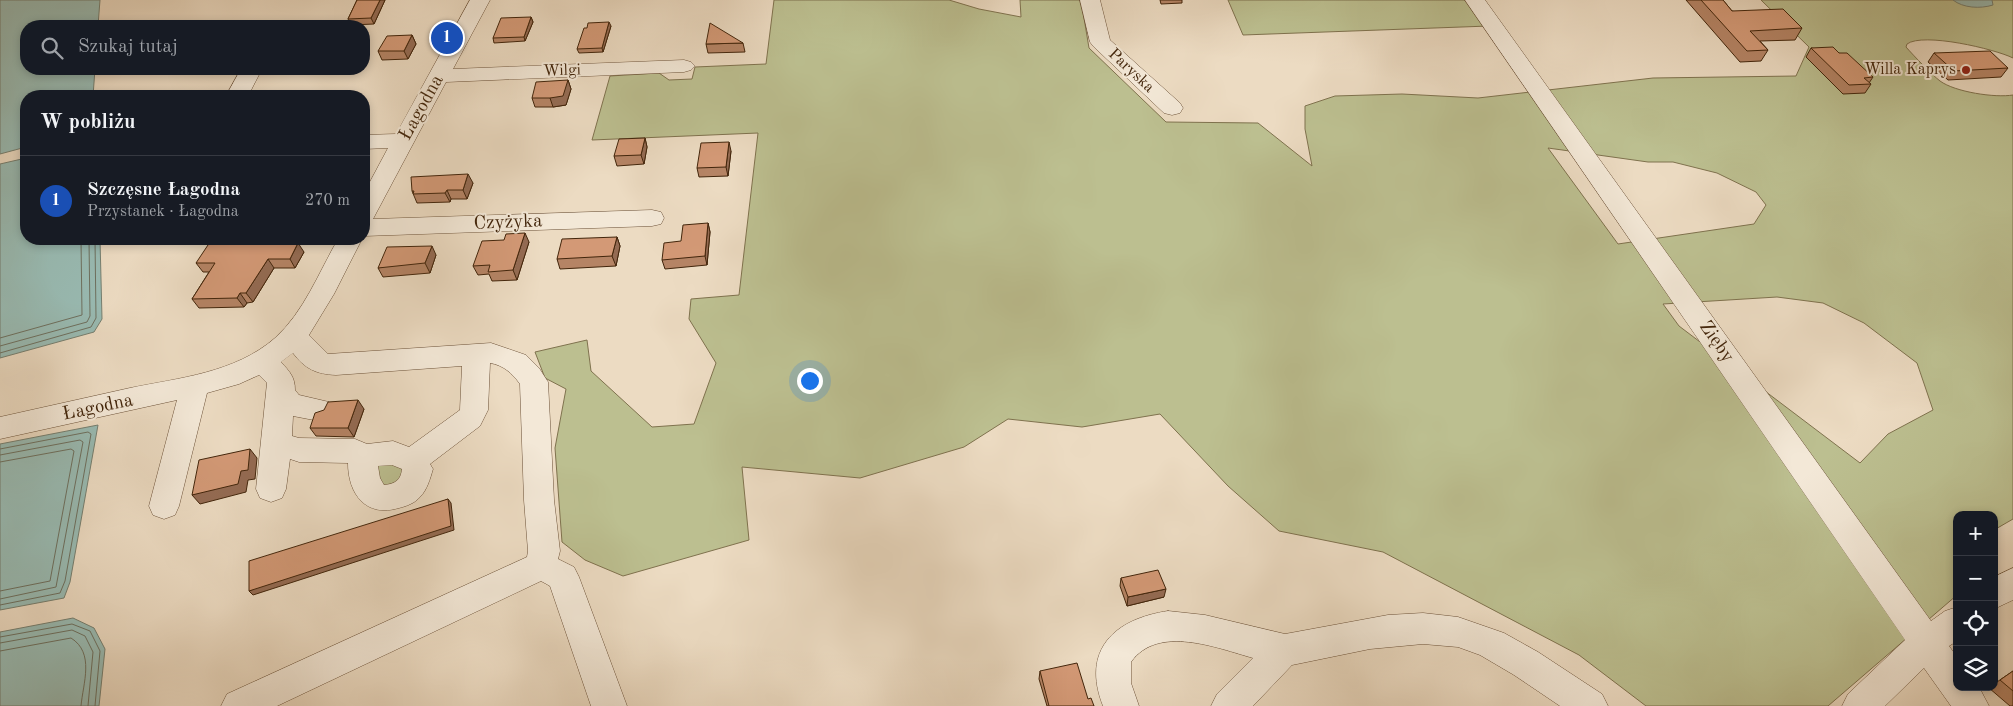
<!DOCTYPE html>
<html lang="pl">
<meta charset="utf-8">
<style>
:root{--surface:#171b24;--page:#242831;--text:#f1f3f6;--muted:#9ea1a6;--line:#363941;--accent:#1a73e8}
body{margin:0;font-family:"Old Standard TT",serif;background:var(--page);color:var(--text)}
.controls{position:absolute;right:15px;bottom:15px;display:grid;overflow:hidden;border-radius:10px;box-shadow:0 2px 8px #0003}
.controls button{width:45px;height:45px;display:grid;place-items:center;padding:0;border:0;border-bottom:1px solid var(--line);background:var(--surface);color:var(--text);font:25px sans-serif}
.you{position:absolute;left:809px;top:380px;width:18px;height:18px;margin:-12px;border:4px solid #fff;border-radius:50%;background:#1a73e8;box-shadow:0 0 0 8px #1a73e833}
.badge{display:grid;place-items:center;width:32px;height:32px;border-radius:50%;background:var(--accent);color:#fff;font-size:16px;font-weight:700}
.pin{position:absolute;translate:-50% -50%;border:2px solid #fff;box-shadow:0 1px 5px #0006}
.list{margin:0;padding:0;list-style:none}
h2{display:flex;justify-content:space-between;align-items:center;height:65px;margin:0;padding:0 20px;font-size:21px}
h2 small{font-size:16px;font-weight:400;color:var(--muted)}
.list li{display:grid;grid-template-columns:32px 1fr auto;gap:15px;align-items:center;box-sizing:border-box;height:90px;padding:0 20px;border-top:1px solid var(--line)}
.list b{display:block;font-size:19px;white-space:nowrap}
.list p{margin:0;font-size:16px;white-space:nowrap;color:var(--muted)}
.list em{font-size:16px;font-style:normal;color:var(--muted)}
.icon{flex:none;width:28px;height:28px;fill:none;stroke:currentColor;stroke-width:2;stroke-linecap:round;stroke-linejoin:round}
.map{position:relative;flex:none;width:2013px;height:706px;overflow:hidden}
.search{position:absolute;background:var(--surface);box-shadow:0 2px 8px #0003;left:20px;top:20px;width:350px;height:55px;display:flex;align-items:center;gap:12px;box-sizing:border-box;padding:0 18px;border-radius:20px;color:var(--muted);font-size:19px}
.panel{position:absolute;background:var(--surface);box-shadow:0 2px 8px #0003;left:20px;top:90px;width:350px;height:155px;border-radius:20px}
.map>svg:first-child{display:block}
.green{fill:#bcbf90;stroke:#7f724e;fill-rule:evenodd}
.water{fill:#99bbb3;stroke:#767f70}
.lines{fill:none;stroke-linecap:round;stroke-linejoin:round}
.shore{stroke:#6e705f;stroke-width:1}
.minor-casing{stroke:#6c5239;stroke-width:1}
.minor{fill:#f3e8d7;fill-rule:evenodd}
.wall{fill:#b58465;stroke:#42250b}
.shaded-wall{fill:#946b53;stroke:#42250b}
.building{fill:#d39976;stroke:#42250b}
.poi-dot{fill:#8f2418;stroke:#f3e8d7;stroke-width:2}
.labels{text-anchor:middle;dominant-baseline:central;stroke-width:4;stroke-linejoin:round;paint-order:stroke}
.far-poi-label{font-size:16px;fill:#42250b;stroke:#f3e8d7;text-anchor:end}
.far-street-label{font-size:16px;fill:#42250b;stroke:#f3e8d7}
.street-label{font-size:19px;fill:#42250b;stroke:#f3e8d7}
</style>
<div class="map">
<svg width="2013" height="706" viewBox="0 0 2013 706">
<rect width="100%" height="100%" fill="#ecdbc2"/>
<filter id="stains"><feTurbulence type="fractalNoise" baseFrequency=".004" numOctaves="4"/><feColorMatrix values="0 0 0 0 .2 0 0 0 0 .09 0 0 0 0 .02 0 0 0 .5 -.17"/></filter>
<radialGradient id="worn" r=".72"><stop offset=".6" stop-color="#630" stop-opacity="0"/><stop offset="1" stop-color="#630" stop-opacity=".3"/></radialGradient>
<!-- green -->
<g class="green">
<path d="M774,0H949L979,9L1021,17L1020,0H1081L1089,48L1166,122L1258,123L1312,166L1305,129V106L1335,96L1402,94L1478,98L1653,78L1796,76L1809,47L1761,0H2013V58C1995,49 1923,32 1907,44L1906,47C1914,56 1931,74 1940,81C1955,92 1995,98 2013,95V519L1994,530V515H1957V595L1828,706H1646L1579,655L1383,552L1279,531L1228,486L1160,414L1082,427L1008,419L964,447L860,478L742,467L749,540L623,576L585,560L562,542L555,448L566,389L545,378L535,352L587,340L591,371L652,427L694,424L716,363L689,319L691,299L739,295L758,133L592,140L610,76L659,73L669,80L692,79L695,67L766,64ZM1548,148L1648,162H1673L1717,173L1756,192L1766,205L1754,224L1618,244ZM1777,297L1823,303L1864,323L1917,363L1933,410L1888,434L1860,463L1679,326L1663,304Z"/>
<polygon points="1228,0 1471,0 1489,26 1243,35"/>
<polygon points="372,457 411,471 386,493 371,465"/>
</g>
<!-- water -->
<g class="water">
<polygon points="0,0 100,0 98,26 26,26 26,69 95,69 93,96 26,96 26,147 0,154"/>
<path d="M1953,0H1992L1993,5C1980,9 1963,8 1953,0Z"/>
<polygon points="26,158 26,239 100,239 102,319 94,332 0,358 0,164"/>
<polygon points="98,425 70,582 64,598 0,610 0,444"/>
<polygon points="73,618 94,628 105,649 99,706 0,706 0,632"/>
</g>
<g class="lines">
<!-- shore -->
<g class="shore">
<polyline points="0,338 82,315 81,239"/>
<polyline points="0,346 87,322 90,316 89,239"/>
<polyline points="0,353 91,327 96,318 95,239"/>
<polyline points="0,449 88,432 91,434 65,581 60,593 0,605"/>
<polyline points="0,455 80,440 83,442 56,587 0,599"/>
<polyline points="0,462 71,449 74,451 50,581 0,591"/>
<polyline points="0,637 72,624 90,631 100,651 95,706"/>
<polyline points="0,643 72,630 85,636 93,652 88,706"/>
<path d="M0,651L71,638C95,653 83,683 81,706"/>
</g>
<defs>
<g id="minor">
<polygon points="470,0 490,0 453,69 684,60 691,62 695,66 691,70 684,72 446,82 373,219 652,210 661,212 664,218 661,224 652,226 364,236 364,193 388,148 364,149 364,135 396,134"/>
<polygon points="1080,0 1100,0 1110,40 1180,103 1183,108 1180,113 1172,115 1164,113 1093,46 1090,42"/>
<polygon points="1465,0 1485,0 1931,621 1945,611 1957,607 1957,641 1949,646 1957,657 1957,687 1979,687 1989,706 1951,706 1924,668 1885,706 1842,706 1848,694 1905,640"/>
<polygon points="241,69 262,69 248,96 226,96"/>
<path d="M338,239H362L334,294L309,335L328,354L491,343L526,355L539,368L548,382L554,500L560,551L558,559L574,567L579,577L627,706H591L550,586L541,581L277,706H221L227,694L527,557L528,551L524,500L520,384C512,373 503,365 490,363L488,410L480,426L430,464L433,469C430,479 427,490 420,497C415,503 407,506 399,508C366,518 348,494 348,463L299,462L290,459L286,489L282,498L271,502L260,498L256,489L267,383L259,375L239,384L207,393L179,506L175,515L164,519L153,515L149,506L177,400L0,439V417C43,407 87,398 130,388C179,378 235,373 275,338C304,312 319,272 338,239ZM293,353C305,369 316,374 336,375L462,366L460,410L409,447L393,441L367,444L355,439L299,438L292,436L293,416L319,421L329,418L333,410L329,402L299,395L295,390C295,377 290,372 281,362ZM392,465L402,469C401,480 395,484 384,485L380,478L378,466Z"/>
<polygon points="2013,568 2013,600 1994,609 1994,577"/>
<path d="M1168,611L1205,615L1285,634L1388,615L1423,613L1458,617L1504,633L1538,652L1602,694L1608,706H1560L1514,675L1480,655L1458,647L1423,644L1370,649L1292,665L1253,706H1211L1217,694L1253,658C1217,648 1158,624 1131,662V683L1139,706H1103C1081,650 1114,619 1168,611Z"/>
</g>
</defs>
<!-- minor casing -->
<use href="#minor" class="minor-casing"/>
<!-- minor -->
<use href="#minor" class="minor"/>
</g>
<!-- wall -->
<g class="wall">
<polygon points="357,0 385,0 374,24 351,25 348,19"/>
<polygon points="1160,0 1182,0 1182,3 1161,4"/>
<polygon points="1686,0 1723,0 1732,11 1802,28 1795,40 1760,41 1768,50 1761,61 1740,62"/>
<polygon points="531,17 533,22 525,41 494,43 493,38"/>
<polygon points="611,26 603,52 579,53 577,49"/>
<polygon points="412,35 416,44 408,59 382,60 378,51"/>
<polygon points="743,43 745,52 708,53 706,44"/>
<polygon points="1811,48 1839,53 1873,77 1869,83 1871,84 1865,93 1843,94 1806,57"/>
<polygon points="1934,53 2008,68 2001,77 1948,80 1928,62"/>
<polygon points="568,80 571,89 566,105 553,107 535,107 532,98"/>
<polygon points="645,138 647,147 644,164 617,166 614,156"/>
<polygon points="731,151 728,176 699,177 697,168"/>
<polygon points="473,183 467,199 451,199 450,202 417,203 412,191"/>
<polygon points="708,223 710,232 707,265 665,269 662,260"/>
<polygon points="617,237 620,246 616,266 560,269 557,259"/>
<polygon points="529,242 517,280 492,281 489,274 478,275 473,266"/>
<polygon points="256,244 304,252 295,268 274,268 253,302 247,303 244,307 199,308 192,299 209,272 203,272 196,263"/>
<polygon points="436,255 430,273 383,277 378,268"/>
<polygon points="364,409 354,437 316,436 310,428"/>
<polygon points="1121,578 1164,597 1127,606 1120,586"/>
<polygon points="1040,671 1088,699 1094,706 1047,706 1039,679"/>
<polygon points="2013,671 2013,706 2010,706 1989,688 1994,687 1994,684"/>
</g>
<!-- shaded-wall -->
<g class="shaded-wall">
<polygon points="380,0 385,0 374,24 371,18"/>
<polygon points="531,17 533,22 525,41 524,37"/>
<polygon points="609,22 611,26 603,52 602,48"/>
<polygon points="412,35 416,44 408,59 404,51"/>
<polygon points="568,80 571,89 566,105 553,107 550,98"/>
<polygon points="645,138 647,147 644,164 641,155"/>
<polygon points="729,142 731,151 728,176 726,167"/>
<polygon points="468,174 473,183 467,199 463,190"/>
<polygon points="447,190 451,199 450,202 445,193"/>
<polygon points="708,223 710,232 707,265 705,256"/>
<polygon points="525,233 529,242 517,280 513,270"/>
<polygon points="617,237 620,246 616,266 612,256"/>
<polygon points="298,243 304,252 295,268 290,259"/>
<polygon points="432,246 436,255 430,273 425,263"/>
<polygon points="268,259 274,268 253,302 246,293"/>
<polygon points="240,293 247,303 244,307 237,298"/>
<polygon points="358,400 364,409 354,437 348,428"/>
<polygon points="250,449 257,458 255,479 248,480 246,492 200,504 192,495 241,471"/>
<polygon points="448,499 451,503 454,530 253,595 249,591"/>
<polygon points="1166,589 1164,597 1127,606 1128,597"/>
</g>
<!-- building -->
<g class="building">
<polygon points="357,0 380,0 371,18 348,19"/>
<polygon points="1701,0 1723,0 1732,11 1783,9 1802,28 1750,31 1768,50 1747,51"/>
<polygon points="531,17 524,37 493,38 501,18"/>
<polygon points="609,22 602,48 577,49 584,28 587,28 588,23"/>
<polygon points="710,23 743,43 706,44"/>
<polygon points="412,35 404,51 378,51 387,36"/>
<polygon points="1833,47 1839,53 1847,53 1873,77 1864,78 1871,84 1849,85 1811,48"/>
<polygon points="1990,51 2008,68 1954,71 1934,53"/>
<polygon points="568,80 563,96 550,98 532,98 536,82"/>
<polygon points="645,138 641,155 614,156 619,139"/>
<polygon points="729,142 726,167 697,168 701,143"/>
<polygon points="468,174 463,190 447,190 445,193 413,194 414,191 412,191 411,177"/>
<polygon points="708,223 705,256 662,260 664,243 681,241 683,225"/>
<polygon points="525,233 513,270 488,272 490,265 473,266 482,241 504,240 506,234"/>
<polygon points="617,237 612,256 557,259 562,239"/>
<polygon points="254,241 252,244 298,243 290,259 268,259 246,293 240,293 237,298 192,299 215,263 196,263 210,242"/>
<polygon points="432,246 425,263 378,268 387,247"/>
<polygon points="358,400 348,428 310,428 315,413 324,410 328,402"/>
<polygon points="250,449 248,470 241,471 238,484 192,495 199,460"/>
<polygon points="448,499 451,526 249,591 249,561"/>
<polygon points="1158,570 1166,589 1128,597 1121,578"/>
<polygon points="1077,663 1088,699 1091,698 1094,706 1049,706 1040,671"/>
<polygon points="2013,671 2013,691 2000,680"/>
</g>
<!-- markers -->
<circle class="poi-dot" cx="1966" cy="70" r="5"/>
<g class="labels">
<!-- far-poi labels -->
<g class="far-poi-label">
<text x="1956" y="70">Willa Kaprys</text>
</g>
<!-- far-street labels -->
<g class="far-street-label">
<text transform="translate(562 71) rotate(-2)">Wilgi</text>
<text transform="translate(1131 71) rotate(43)">Paryska</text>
</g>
<!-- street labels -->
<g class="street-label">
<text transform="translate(422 108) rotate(-61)">Łagodna</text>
<text transform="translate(508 223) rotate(-2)">Czyżyka</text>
<text transform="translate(1716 342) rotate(55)">Zięby</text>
<text transform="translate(98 408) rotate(-12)">Łagodna</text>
</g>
</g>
<rect width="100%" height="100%" filter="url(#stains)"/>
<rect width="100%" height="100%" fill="url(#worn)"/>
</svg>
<div class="controls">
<button>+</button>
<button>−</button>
<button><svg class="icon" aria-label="locate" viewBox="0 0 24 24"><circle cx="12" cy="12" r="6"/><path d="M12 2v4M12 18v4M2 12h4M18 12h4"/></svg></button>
<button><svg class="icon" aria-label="layers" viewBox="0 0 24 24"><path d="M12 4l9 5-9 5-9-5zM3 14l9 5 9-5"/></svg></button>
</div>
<div class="you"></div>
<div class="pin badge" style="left:447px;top:38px;background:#1a4fb4">1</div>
<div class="search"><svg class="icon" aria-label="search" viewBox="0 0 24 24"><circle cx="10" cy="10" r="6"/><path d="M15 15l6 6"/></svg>Szukaj tutaj</div>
<section class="panel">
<h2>W pobliżu<small></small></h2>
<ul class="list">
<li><span class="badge" style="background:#1a4fb4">1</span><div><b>Szczęsne Łagodna</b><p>Przystanek · Łagodna</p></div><em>270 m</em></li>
</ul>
</section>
</div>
